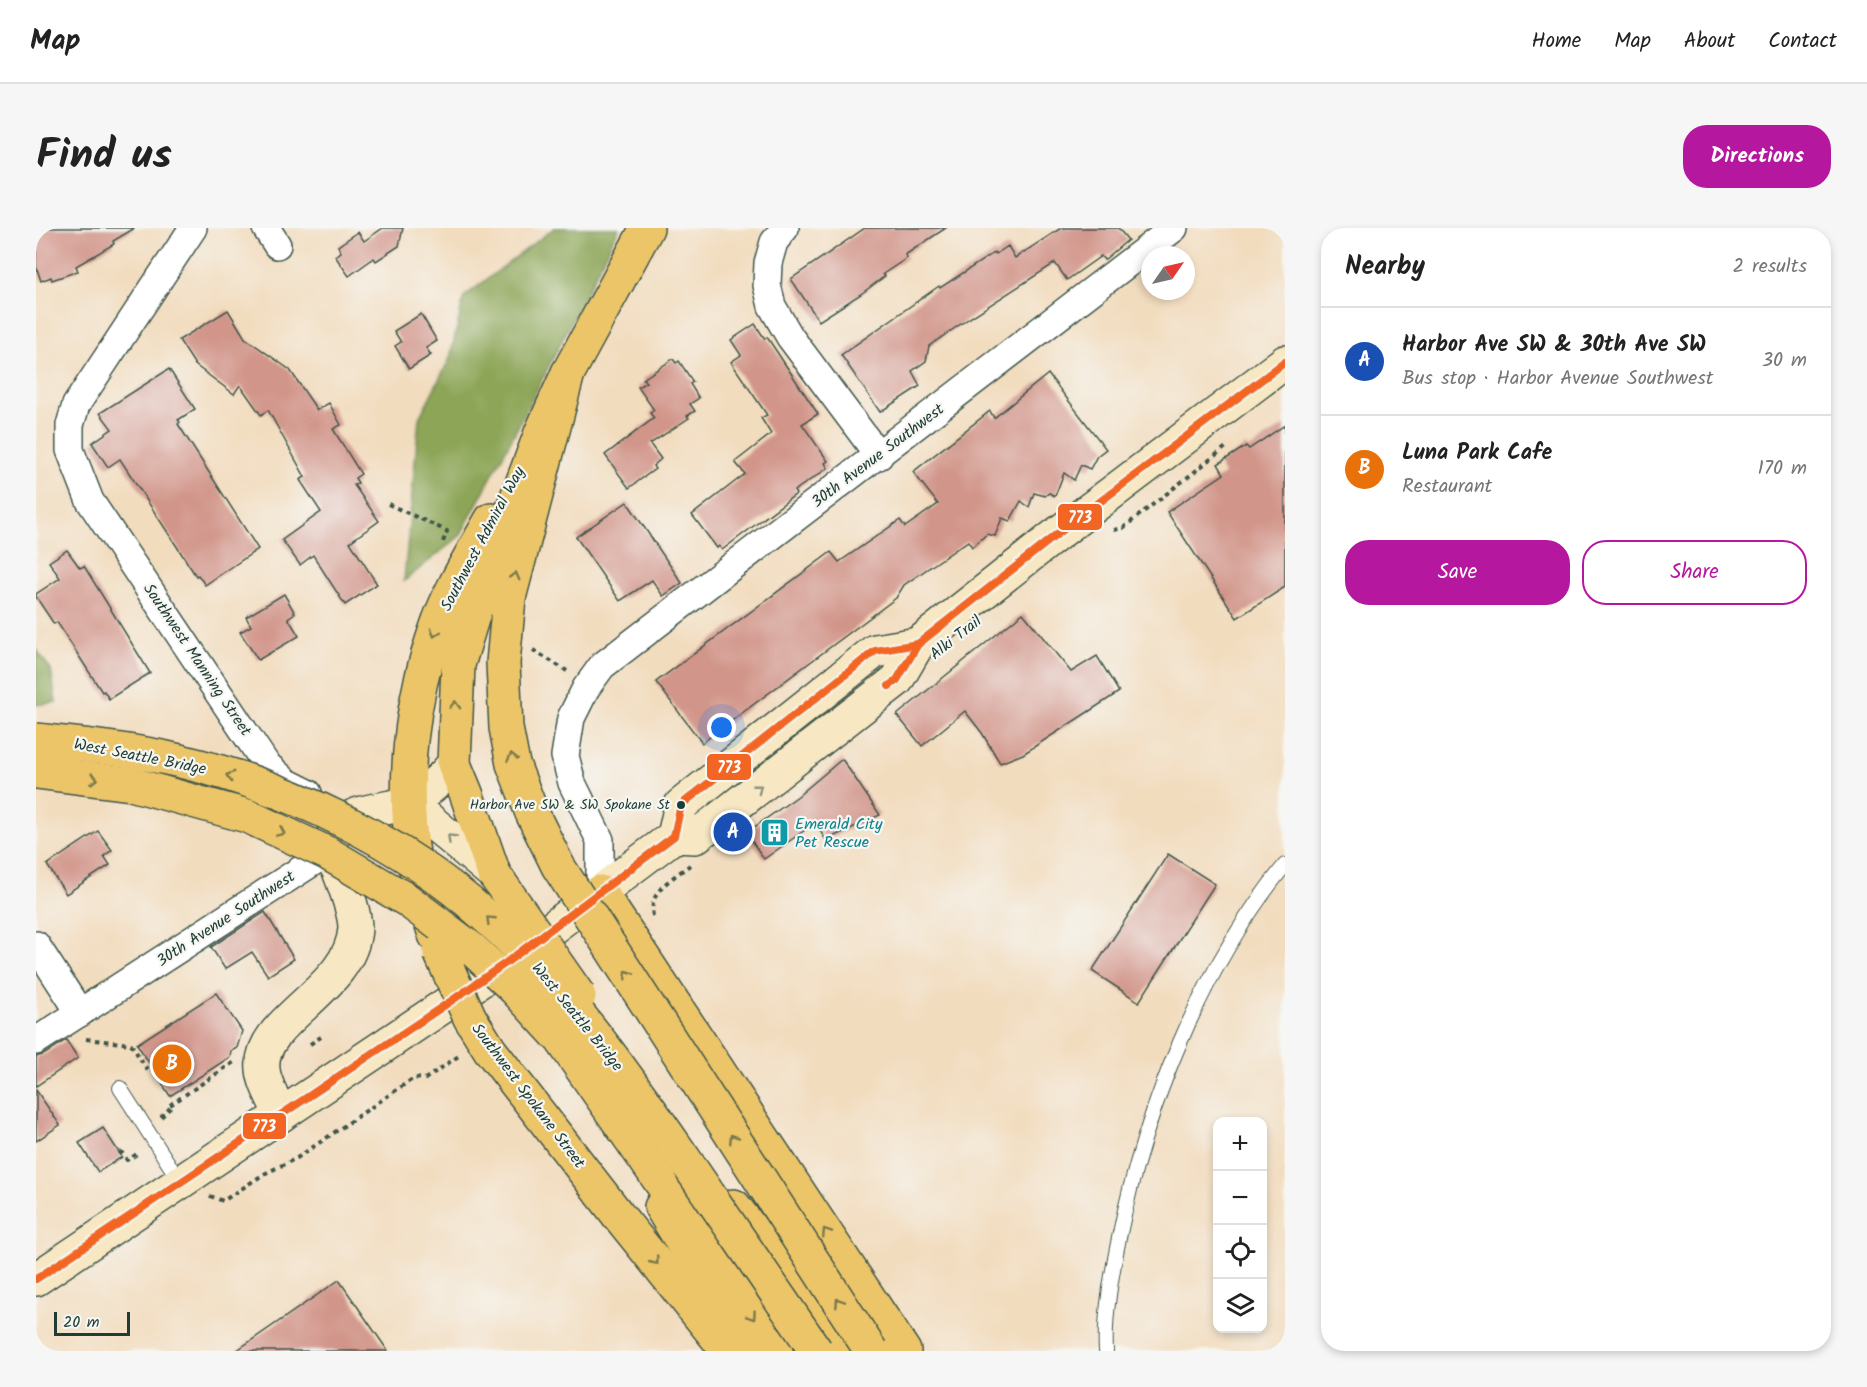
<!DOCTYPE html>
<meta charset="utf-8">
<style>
:root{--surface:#fff;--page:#f6f6f6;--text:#222;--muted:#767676;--line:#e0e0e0;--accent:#b5179e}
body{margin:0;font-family:Kalam,sans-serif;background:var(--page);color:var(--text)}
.controls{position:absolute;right:18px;bottom:18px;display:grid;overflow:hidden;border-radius:12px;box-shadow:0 3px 9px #0003}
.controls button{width:54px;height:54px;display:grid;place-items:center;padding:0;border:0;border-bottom:2px solid var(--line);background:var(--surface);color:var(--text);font:30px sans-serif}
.compass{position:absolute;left:1105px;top:18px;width:54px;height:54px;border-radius:50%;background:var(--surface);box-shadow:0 3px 9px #0003;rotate:56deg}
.scale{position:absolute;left:18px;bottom:15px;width:76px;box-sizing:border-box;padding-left:6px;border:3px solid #1f3d34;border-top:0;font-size:16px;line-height:21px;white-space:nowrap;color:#1f3d34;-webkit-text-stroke:4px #f6f6f2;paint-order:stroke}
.you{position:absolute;left:686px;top:500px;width:21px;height:21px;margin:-15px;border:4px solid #fff;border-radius:50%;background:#1a73e8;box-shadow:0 0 0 9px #1a73e833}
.badge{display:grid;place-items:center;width:39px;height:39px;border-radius:50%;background:var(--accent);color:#fff;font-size:20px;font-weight:700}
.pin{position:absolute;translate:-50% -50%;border:3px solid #fff;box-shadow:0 2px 6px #0006}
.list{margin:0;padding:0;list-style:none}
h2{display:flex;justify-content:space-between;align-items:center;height:78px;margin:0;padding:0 24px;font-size:26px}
h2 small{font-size:20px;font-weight:400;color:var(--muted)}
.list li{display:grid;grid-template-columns:39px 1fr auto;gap:18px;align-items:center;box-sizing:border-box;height:108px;padding:0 24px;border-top:2px solid var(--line)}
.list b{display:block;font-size:22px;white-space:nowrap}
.list p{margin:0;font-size:20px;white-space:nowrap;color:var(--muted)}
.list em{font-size:20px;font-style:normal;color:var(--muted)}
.actions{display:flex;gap:12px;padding:18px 24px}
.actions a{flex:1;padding:14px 0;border:2px solid var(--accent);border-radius:24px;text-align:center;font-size:21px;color:var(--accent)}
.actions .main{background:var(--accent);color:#fff}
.icon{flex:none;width:33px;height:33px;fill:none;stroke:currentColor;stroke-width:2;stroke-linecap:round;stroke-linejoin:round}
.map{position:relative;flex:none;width:1249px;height:1123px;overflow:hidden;border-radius:24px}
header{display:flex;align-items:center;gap:36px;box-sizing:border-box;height:84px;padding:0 30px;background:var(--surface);border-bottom:2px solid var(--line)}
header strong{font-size:28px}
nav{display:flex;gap:33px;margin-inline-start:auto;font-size:21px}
.intro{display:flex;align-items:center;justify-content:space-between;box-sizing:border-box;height:144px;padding:0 36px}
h1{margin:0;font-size:42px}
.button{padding:15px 27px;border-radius:24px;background:var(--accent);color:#fff;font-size:21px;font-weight:700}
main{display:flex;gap:36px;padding:0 36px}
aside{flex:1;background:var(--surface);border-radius:24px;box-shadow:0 3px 9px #0003}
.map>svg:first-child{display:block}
.forest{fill:#8ca556;stroke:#567145;stroke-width:1.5}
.building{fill:#d2958a}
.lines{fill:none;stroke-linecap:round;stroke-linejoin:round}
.lane-casing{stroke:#3f5549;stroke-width:16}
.street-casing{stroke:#3f5549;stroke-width:30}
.secondary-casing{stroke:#3f5549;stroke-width:36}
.primary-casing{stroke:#3f5549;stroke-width:36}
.highway-casing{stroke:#3f5549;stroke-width:36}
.path{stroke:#3f5549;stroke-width:4;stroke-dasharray:4.5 4.5;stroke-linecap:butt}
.lane{stroke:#fff;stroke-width:14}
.street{stroke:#fff;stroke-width:27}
.secondary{stroke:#f7e8c3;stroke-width:33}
.primary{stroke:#ecc569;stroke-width:33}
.highway{stroke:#ecc569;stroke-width:33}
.primary-bridge-casing{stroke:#3f5549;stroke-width:36;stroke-linecap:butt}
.highway-bridge-casing{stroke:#3f5549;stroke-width:36;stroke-linecap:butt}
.primary-bridge{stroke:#ecc569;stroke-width:33}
.highway-bridge{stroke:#ecc569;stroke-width:33}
.bus-1-casing{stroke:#f6f6f2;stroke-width:12}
.bus-1{stroke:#f26522;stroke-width:8}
.oneway{stroke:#7b7a4c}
.oneway2{stroke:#8b927c}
.bus-dot{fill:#1f3d34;stroke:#f6f6f2;stroke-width:2}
.labels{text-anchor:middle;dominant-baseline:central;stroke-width:4.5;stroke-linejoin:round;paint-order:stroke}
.bus-label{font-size:14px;fill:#1f3d34;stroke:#f6f6f2;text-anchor:end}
.street-label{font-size:16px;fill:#1f3d34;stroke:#f6f6f2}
.culture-label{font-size:16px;fill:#0d838f;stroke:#f6f6f2;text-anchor:start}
.line-badge{stroke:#f6f6f2;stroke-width:2}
.badge-label{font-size:16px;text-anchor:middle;font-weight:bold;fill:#fff}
</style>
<header>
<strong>Map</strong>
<nav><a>Home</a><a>Map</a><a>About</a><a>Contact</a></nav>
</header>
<div class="intro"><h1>Find us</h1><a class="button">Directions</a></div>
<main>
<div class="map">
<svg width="1249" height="1123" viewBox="0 0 1249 1123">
<rect width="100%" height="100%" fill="#f6f6f2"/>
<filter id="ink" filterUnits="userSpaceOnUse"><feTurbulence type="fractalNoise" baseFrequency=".0167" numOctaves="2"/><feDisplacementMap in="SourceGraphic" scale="12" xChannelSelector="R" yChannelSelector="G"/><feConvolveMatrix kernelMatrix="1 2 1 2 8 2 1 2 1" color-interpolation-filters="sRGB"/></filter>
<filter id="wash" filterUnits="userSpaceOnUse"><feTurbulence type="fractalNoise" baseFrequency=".008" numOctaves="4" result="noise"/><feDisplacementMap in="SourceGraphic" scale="24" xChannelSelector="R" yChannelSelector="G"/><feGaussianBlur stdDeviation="1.35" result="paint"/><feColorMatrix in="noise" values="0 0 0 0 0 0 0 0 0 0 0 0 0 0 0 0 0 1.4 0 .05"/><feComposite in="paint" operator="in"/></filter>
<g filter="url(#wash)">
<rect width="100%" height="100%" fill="#f2dcbe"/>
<!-- forest -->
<g class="forest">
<polygon points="518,0 583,0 484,195 424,308 368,353 383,190 414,130 428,69"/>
<polygon points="0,421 15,442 20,474 0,477"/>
</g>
<g id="blocks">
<!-- building -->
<g class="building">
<polygon points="0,0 99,0 77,13 78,16 40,38 42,43 16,52 15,49 5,53 0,38"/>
<polygon points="347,0 367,0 363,18 340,33 338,30 313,48 299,28 305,24 302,18 322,4 328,13"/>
<polygon points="829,0 910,0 869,27 871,30 847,46 849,48 825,66 783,93 755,51"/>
<polygon points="1025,0 1082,0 1092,12 1068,32 1065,28 1031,52 1019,35 932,91 893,118 890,133 876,143 884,158 844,184 805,127 903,58 904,60 959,24 960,26 972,18 979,30"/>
<polygon points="192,82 209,110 254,142 281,182 293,175 305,197 297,201 325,246 319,250 322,255 318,257 343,293 314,314 341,356 309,377 277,327 264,337 246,312 285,284 264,252 269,249 232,182 225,187 204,157 198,166 159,137 143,112"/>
<polygon points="385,86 401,113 390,120 395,127 373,141 359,118 365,114 358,103"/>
<polygon points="719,96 729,111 731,109 782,186 766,196 792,233 789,235 792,240 758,263 760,266 686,322 683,318 681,320 656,287 709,246 699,234 735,206 725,190 731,187 695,134 705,127 695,112"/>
<polygon points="637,131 640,135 643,133 657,154 654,156 663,170 654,176 659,183 651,188 653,190 614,216 625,231 617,238 619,241 593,260 569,227 618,190 614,185 618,182 602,159 610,154 607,151"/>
<polygon points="133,141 159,181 142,192 144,194 142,196 222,321 169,357 162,347 160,348 84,231 72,239 56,215 76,201 64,185"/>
<polygon points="1012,146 1070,221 1061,228 1054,241 1045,237 1038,252 1028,245 1019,268 1013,265 1009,268 998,265 993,279 985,273 974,293 966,290 959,308 951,306 936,319 932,313 868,357 860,370 666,515 620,454 795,324 803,334 864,292 869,299 902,276 877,244 954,183 958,190"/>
<polygon points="1249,197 1249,359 1201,390 1131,284 1188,246 1182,236 1210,218 1213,221"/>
<polygon points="591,274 646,355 627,368 616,352 584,373 540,309"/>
<polygon points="31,322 44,340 48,338 114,445 73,471 68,463 66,464 21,394 18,396 0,369 0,366 24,350 13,334"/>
<polygon points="248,366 259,385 252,390 263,408 222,432 204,404 215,398 210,389"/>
<polygon points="987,385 1035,444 1061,428 1083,464 987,526 964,535 946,505 929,483 886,518 861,487"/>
<polygon points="806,531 844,587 790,612 779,595 728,631 710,605 762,568"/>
<polygon points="62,603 76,622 68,628 74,637 30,666 11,637"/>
<polygon points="1132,626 1179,656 1103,774 1056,743"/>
<polygon points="229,684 258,731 232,748 216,724 189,741 175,719"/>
<polygon points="180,765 206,803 201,820 195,823 194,829 134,868 101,816"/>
<polygon points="30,812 42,830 0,858 0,829 9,826"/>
<polygon points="0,862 24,897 0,913"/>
<polygon points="67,900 86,929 62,944 43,915"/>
<polygon points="303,1052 352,1123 200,1123"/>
</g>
</g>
</g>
<g filter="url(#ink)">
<use href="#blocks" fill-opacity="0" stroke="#3f5549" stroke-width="1.5"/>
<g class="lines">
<defs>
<g id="lane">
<polyline points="84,860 145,955"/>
<path d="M1070,1123C1068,1087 1076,1045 1083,1010C1109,881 1165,740 1249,637"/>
</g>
<g id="street">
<polyline points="157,0 40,177 34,197 34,222 54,273 230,536 250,554 272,565"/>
<polyline points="230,0 241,17"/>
<polyline points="749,0 738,14 732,35 731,57 736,78 754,109 843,228"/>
<polyline points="564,664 564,612 536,555 529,528 535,490 550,460 566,438 1138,0"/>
<polyline points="0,717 44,785"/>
<polyline points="0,813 294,623"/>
</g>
<g id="secondary">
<polyline points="372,574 458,646"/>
<polyline points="638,608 659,609 685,589 861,452 882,416 1020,307 1249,134"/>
<path d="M245,887C239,873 228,856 227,841C221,792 316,762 319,700C319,684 309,659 303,643C300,637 294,628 294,622C294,617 298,604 301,600C316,580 352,583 373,574C389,566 406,550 418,536"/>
<polyline points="0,1051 418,771 471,734 638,608 645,577 839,423 882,416"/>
</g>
<g id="primary">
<polyline points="458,646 430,565 418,536 422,437 439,381 505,205 532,145 611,0"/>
<polyline points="564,664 868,1123"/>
<path d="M399,707C392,683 382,657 378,632C365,555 375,471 401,398C414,361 436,326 455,292"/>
<polyline points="698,978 807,1123"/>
<polyline points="625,979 711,1123"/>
<polyline points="582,987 690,1121"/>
</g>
<g id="highway">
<polyline points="496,585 477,536 470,500 467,435 473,370 532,145"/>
<polyline points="624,953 740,1123"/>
</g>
</defs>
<!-- lane casing -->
<use href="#lane" class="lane-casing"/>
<!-- street casing -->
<use href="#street" class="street-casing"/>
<!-- secondary casing -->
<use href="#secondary" class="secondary-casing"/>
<!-- primary casing -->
<use href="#primary" class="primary-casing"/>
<!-- highway casing -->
<use href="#highway" class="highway-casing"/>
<!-- path -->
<g class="path">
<polyline points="352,276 411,303 407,314"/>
<polyline points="1078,302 1087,300 1190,219"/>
<polyline points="497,422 531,443"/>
<path d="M617,688C612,663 637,650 654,637"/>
<polyline points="50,811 95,816 112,843"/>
<polyline points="274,816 285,809"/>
<polyline points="134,877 198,834"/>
<polyline points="125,889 135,879"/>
<polyline points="83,924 86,925 91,932 103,925"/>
<polyline points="174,968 187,973 228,946 261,930 378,850 389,851 424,827"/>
</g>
<!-- lane -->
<use href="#lane" class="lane"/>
<!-- street -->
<use href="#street" class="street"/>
<!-- secondary -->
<use href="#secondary" class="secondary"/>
<!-- primary -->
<use href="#primary" class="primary"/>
<!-- highway -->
<use href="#highway" class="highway"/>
<defs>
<g id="primary-bridge">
<polyline points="458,646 543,768"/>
<polyline points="404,724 434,790 454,822 582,987"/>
</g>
<g id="highway-bridge">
<path d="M0,512C48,517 97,522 144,533C253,559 366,613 449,688C528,757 588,844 647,929C691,994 736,1058 780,1123"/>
<polyline points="0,544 95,556 211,588 291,625 371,672 437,722 479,761 525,811 624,953"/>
<polyline points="496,585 522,638 835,1123"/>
</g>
</defs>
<!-- primary-bridge casing -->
<use href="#primary-bridge" class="primary-bridge-casing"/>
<!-- highway-bridge casing -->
<use href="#highway-bridge" class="highway-bridge-casing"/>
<!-- primary-bridge -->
<use href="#primary-bridge" class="primary-bridge"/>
<!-- highway-bridge -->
<use href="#highway-bridge" class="highway-bridge"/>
<defs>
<g id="bus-1">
<polyline points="853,458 861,452 882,416 1020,307 1249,134"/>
<polyline points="0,1051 418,771 471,734 638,608 645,577 839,423 882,416"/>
</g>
</defs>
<!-- bus-1 casing -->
<use href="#bus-1" class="bus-1-casing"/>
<!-- bus-1 -->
<use href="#bus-1" class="bus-1"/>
</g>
<!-- one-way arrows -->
<defs><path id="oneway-chevron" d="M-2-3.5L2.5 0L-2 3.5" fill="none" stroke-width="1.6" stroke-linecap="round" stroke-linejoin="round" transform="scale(1.5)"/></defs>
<g class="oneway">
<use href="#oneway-chevron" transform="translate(479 348) rotate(-75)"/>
<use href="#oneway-chevron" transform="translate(399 405) rotate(107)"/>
<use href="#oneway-chevron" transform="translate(419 477) rotate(-88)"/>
<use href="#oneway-chevron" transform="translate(476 529) rotate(-103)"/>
<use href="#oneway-chevron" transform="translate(194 548) rotate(-164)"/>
<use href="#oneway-chevron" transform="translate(58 551) rotate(7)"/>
<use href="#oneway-chevron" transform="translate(245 604) rotate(24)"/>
<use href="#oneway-chevron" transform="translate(454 692) rotate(-136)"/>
<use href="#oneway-chevron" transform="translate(592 746) rotate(-123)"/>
<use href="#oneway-chevron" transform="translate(697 910) rotate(-123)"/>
<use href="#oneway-chevron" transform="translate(790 1004) rotate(-123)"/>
<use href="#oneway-chevron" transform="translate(619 1033) rotate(51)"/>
<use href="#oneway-chevron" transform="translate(803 1074) rotate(-123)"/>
<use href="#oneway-chevron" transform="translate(716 1088) rotate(56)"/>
</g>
<g class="oneway2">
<use href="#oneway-chevron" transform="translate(722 560) rotate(-38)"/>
<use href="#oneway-chevron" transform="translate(415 610) rotate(-136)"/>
</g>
</g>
<!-- icons -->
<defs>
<symbol id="building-square" viewBox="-11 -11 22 22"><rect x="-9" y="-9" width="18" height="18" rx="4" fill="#0f9aa8" stroke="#f6f6f2"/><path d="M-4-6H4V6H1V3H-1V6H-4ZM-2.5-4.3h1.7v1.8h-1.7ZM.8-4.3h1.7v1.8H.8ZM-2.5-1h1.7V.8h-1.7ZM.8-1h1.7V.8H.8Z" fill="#fff"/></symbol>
</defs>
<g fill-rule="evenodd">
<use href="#building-square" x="722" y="588" width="33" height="33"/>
</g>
<!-- markers -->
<circle class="bus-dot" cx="645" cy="577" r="5"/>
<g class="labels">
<!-- bus labels -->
<g class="bus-label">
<text x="634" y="577">Harbor Ave SW &amp; SW Spokane St</text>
</g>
<!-- street labels -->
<g class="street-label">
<text transform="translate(842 228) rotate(-37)">30th Avenue Southwest</text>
<text transform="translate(447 311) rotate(-62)">Southwest Admiral Way</text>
<text transform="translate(920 410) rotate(-38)">Alki Trail</text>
<text transform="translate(161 432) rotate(56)">Southwest Manning Street</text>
<text transform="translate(104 529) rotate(11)">West Seattle Bridge</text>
<text transform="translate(190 691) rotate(-33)">30th Avenue Southwest</text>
<text transform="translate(541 789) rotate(51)">West Seattle Bridge</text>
<text transform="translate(492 868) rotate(53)">Southwest Spokane Street</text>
</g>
<!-- culture labels -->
<g class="culture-label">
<text x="759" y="596">Emerald City<tspan x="759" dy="18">Pet Rescue</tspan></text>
</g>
</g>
<g class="line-badge">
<rect x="1021" y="275" width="46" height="28" rx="6" fill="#f26522"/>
<rect x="670" y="525" width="46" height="28" rx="6" fill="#f26522"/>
<rect x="206" y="884" width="45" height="28" rx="6" fill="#f26522"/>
</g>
<g class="badge-label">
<text x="1044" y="295">773</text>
<text x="693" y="545">773</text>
<text x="228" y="904">773</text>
</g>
</svg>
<div class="controls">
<button>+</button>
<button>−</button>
<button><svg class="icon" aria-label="locate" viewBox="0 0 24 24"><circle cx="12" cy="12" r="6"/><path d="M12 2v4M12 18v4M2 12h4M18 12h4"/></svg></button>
<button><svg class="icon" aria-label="layers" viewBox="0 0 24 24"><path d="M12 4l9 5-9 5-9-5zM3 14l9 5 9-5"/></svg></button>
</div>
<svg class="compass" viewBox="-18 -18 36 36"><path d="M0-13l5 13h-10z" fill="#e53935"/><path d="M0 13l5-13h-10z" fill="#767676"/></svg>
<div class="scale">20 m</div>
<div class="you"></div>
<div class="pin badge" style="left:697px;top:604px;background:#1a4fb4">A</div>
<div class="pin badge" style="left:136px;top:836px;background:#e8710a">B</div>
</div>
<aside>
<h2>Nearby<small>2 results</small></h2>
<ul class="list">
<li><span class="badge" style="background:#1a4fb4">A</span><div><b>Harbor Ave SW &amp; 30th Ave SW</b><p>Bus stop · Harbor Avenue Southwest</p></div><em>30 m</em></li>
<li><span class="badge" style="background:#e8710a">B</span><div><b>Luna Park Cafe</b><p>Restaurant</p></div><em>170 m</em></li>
</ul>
<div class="actions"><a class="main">Save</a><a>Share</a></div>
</aside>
</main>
